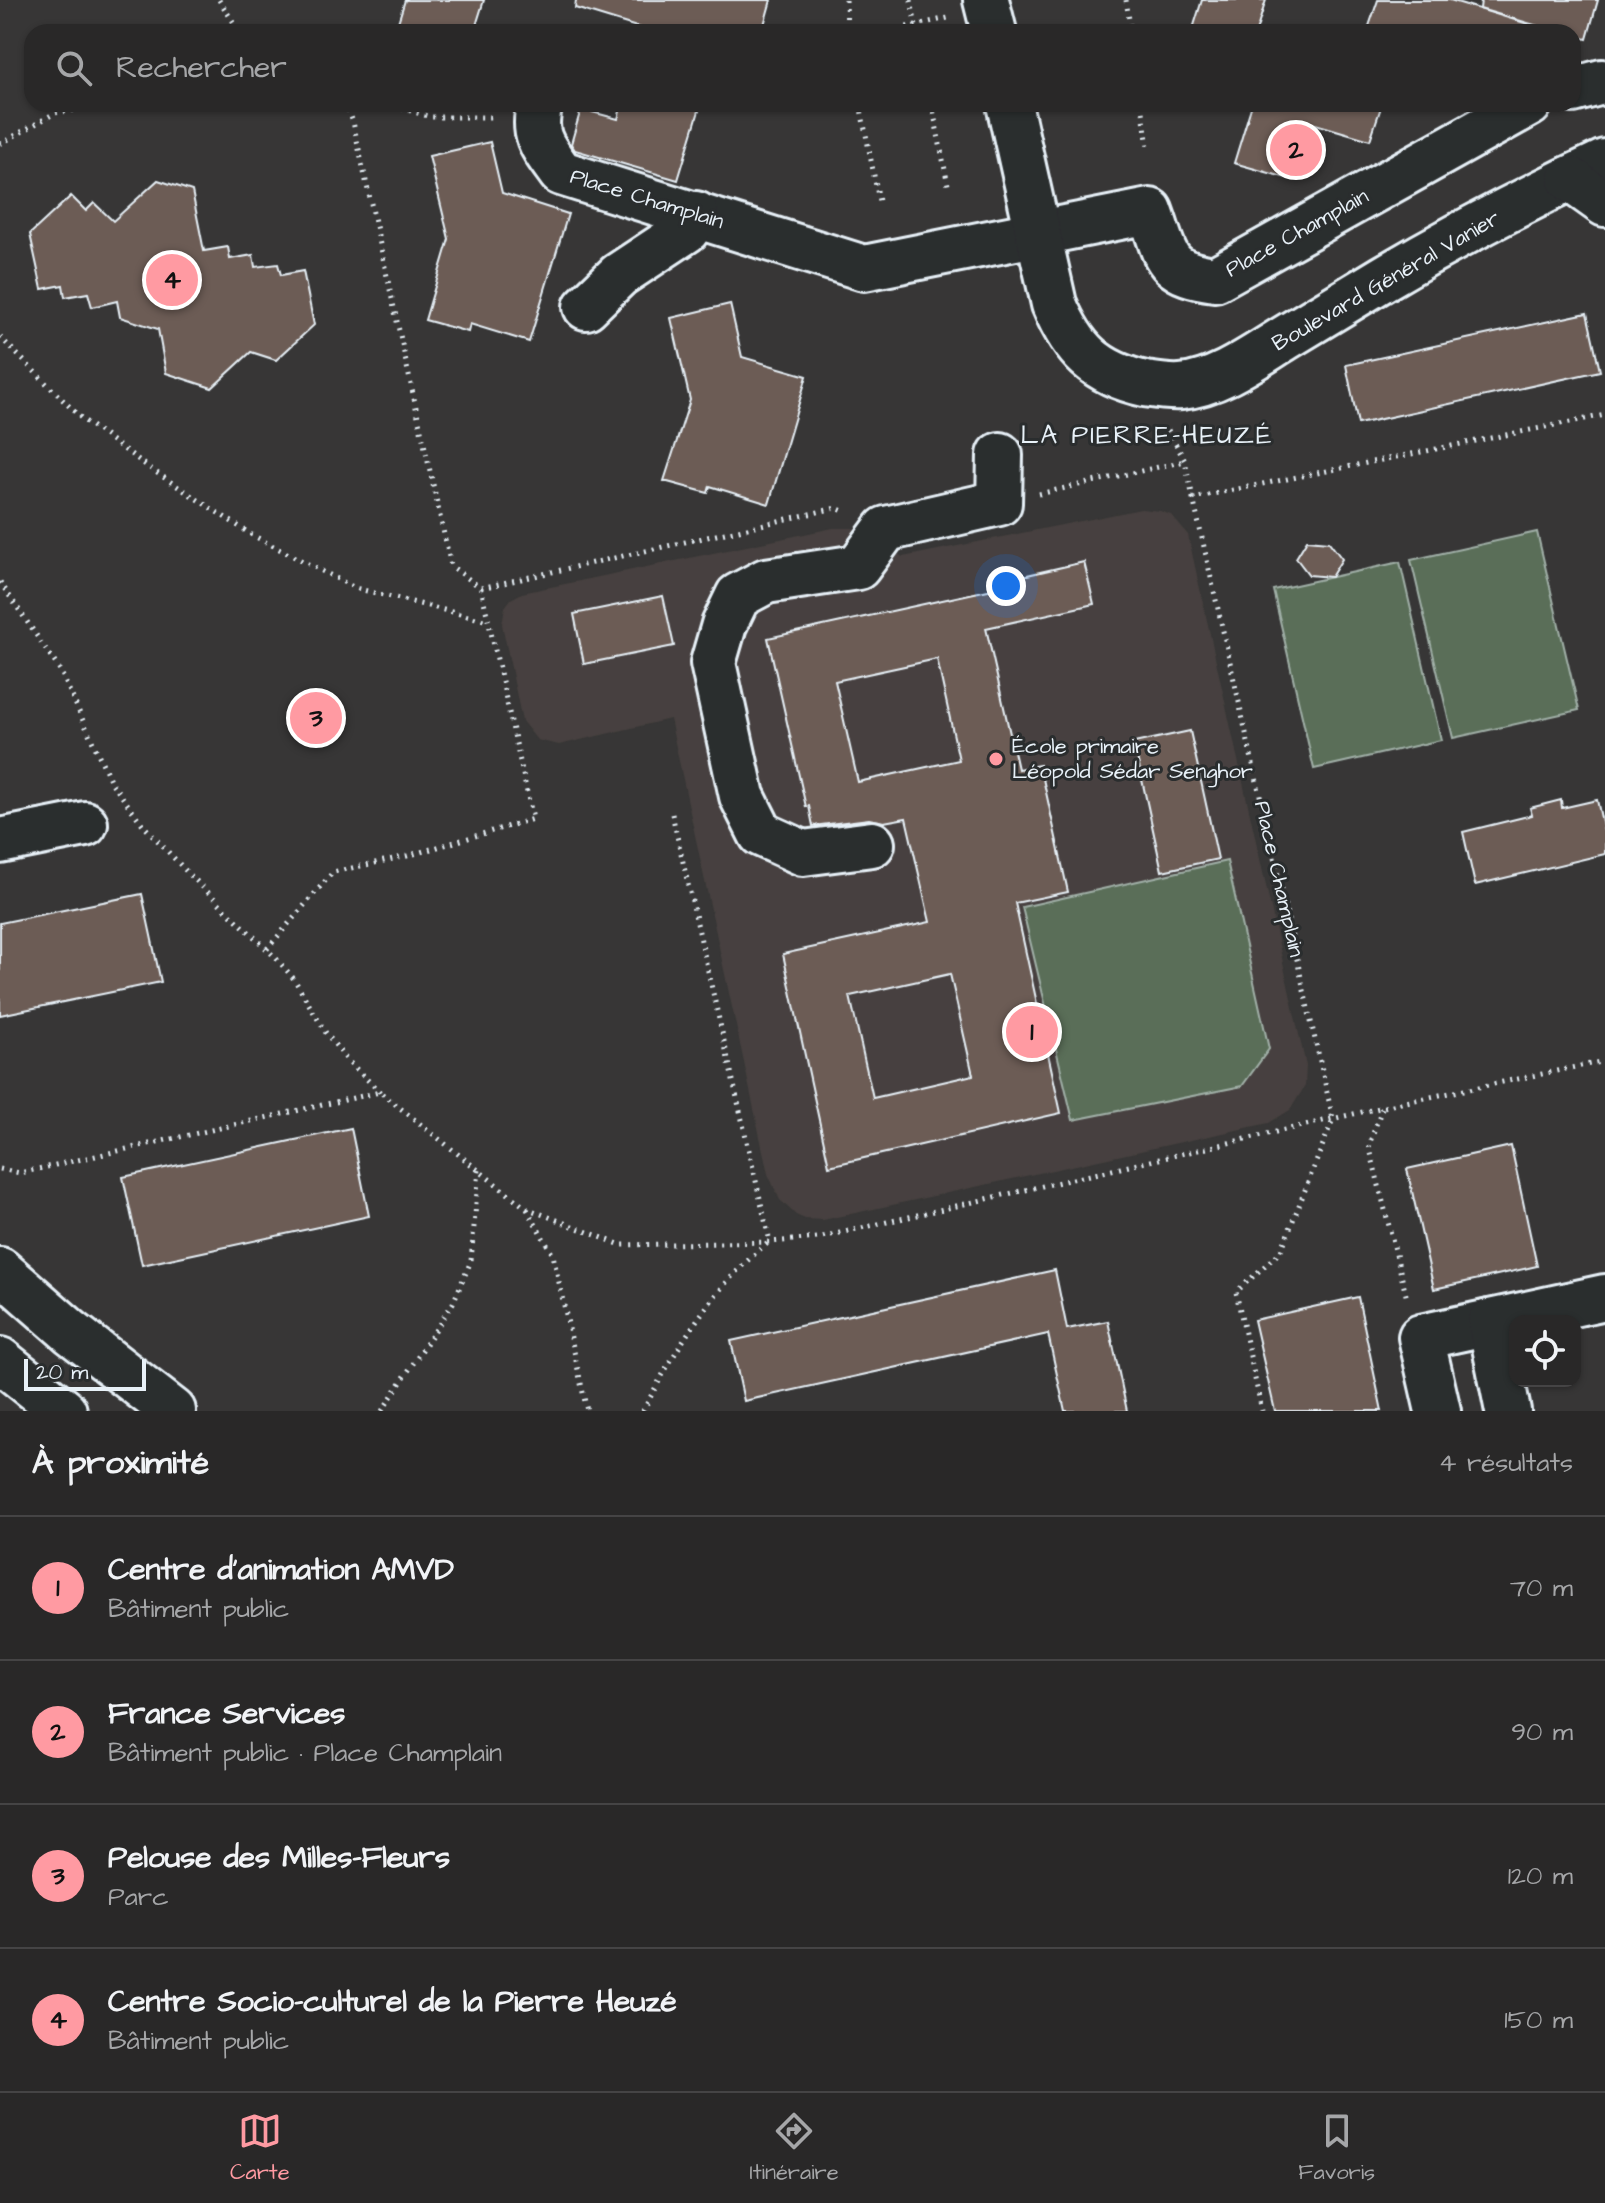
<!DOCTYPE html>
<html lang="fr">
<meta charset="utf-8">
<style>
:root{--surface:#292828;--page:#313030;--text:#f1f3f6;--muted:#a5a6a8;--line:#454445;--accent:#ff9aa2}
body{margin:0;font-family:"Architects Daughter",sans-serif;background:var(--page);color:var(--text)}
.controls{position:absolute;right:24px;bottom:24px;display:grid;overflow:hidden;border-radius:16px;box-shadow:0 2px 6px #0004}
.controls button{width:72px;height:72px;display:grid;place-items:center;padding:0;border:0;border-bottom:2px solid var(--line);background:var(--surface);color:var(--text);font:40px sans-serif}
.scale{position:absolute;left:24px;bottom:20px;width:122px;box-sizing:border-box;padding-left:8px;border:4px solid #e8f1f8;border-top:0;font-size:22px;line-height:28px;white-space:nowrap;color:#e8f1f8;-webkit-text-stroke:6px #2a2d2e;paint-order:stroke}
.you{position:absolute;left:1006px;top:586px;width:28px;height:28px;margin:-20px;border:6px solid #fff;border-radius:50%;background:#1a73e8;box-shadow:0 0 0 12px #1a73e833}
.badge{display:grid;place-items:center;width:52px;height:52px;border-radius:50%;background:var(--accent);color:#111;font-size:26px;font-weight:700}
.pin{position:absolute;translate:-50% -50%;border:4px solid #fff;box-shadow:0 2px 8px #0006}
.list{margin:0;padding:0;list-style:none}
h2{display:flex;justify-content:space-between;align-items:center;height:104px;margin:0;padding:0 32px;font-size:34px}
h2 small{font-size:26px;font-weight:400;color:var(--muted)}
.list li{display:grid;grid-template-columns:52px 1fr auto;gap:24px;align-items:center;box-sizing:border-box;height:144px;padding:0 32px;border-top:2px solid var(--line)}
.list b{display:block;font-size:30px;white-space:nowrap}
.list p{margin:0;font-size:26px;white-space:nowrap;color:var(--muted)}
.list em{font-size:26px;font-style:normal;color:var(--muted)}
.icon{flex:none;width:44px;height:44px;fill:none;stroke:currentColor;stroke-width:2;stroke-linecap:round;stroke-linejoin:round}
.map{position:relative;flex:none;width:1605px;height:1411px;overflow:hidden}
.search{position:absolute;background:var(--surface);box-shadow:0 2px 6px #0004;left:24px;right:24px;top:24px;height:88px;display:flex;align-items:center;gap:20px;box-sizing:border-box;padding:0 28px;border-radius:24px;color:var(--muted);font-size:30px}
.sheet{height:680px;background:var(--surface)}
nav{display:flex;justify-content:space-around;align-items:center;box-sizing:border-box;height:112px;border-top:2px solid var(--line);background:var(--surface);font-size:22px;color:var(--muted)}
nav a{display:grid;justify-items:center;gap:4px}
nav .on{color:var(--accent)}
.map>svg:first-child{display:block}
.built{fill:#47413f}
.green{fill:#5a6e59;stroke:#a1b0a8;stroke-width:2}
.building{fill:#6c5c54;stroke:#e8f1f8;stroke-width:2;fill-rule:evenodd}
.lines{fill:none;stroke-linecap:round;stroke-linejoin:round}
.minor-casing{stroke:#e8f1f8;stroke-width:50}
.path{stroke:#e8f1f8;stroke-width:5;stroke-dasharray:2 6;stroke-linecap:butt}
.minor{stroke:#2a2d2e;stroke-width:44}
.poi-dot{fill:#ff9aa2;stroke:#2a2d2e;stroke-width:3}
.labels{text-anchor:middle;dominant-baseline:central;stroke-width:6;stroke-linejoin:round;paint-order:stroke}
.street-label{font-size:22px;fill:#e8f1f8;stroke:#2a2d2e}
.poi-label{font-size:22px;fill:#e8f1f8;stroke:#2a2d2e;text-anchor:start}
.quarter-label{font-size:26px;letter-spacing:2px;fill:#e8f1f8;stroke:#2a2d2e}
</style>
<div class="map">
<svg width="1605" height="1411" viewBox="0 0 1605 1411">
<rect width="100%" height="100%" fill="#373636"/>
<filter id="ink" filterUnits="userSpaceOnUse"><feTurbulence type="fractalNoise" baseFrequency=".0125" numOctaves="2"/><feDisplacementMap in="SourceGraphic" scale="16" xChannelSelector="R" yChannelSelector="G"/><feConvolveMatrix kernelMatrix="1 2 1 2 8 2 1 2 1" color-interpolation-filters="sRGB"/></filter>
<g filter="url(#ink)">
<!-- built -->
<polygon class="built" points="1141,509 1160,511 1171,515 1188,535 1306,1066 1305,1086 1290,1110 1269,1123 823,1220 805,1219 796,1215 780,1200 768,1174 670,719 559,745 537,740 522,721 502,624 505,607 511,599 522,593 833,528 853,528 903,557"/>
<!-- green -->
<g class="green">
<polygon points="1537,532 1579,710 1453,738 1411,560"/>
<polygon points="1400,562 1441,740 1314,769 1273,590"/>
<polygon points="1227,861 1269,1049 1242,1086 1073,1120 1022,907"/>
</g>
<!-- building -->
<g class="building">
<polygon points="405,0 484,0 474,32 395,32"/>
<polygon points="576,0 771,0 762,32 653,32 575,8"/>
<polygon points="1202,0 1266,0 1256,32 1192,32"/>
<polygon points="1378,0 1450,0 1528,24 1527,32 1367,32"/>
<polygon points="1481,0 1598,0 1587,39 1573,36 1573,32 1559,32 1480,9"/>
<polygon points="622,104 701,104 678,180 575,150 571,144 581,109 618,119"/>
<polygon points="1252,104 1382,104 1370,140 1312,123 1294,180 1234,163"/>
<polygon points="490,142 502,193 568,214 529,342 470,324 468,332 425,320 449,239 429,156"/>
<polygon points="158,180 192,191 204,251 228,247 230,259 253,255 255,267 278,264 281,275 303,271 314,325 276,360 251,352 212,388 166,373 158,329 120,317 117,301 92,307 88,293 65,297 63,285 42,289 30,234 71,196 86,211 94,203 113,221"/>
<polygon points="730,304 742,357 807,376 769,504 710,486 708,493 664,481 690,400 671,318"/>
<polygon points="1587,313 1600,371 1358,424 1346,365"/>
<polygon points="1307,540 1329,542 1342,559 1331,577 1309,575 1296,558"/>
<path d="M1084,562L1094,604L986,628L1018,769L1040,765L1068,892L1015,903L1061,1113L829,1166L783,954L930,922L906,818L884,822L869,819L813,826L809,806L806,807L768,638L1002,587L1001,581ZM937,659L959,760L858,782L835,681ZM950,974L973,1075L873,1098L850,996Z"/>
<polygon points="663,596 674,646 584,664 574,614"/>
<polygon points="1190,731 1218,859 1162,871 1134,743"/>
<polygon points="1561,800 1562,808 1597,800 1605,836 1605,854 1475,885 1463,832 1532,815 1530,808"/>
<polygon points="142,894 161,982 0,1015 0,923"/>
<polygon points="351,1128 369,1216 142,1265 123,1177"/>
<polygon points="1511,1146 1537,1266 1434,1289 1407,1169"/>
<polygon points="1055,1270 1067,1329 1108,1321 1127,1411 1065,1411 1048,1334 744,1401 731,1341"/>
<polygon points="1358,1297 1382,1411 1275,1411 1254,1320"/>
</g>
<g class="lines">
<defs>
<g id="minor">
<polyline points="986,0 994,32"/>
<polyline points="1573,90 1602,82"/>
<path d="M540,104C531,135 543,148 561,173L864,268L1150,211C1167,257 1162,272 1215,279L1529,104"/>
<path d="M1009,104L1054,304C1073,350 1096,373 1145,384C1158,386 1169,388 1181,387C1219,383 1254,357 1285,338C1318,318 1351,298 1384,278C1455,236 1530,197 1605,162"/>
<polyline points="1570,179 1605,204"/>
<polyline points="586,307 619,275 687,230 696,214"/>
<polyline points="0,841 85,824"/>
<polyline points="872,844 803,853 761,834 742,796 713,663 724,625 738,596 766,581 858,567 886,529 999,503 1000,455"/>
<polyline points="0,1270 71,1332 173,1411"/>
<polyline points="0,1360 64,1411"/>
<polyline points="1438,1411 1421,1337 1490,1322"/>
<polyline points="1508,1411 1490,1322 1605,1297"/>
</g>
</defs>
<!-- minor casing -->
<use href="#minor" class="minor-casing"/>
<!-- path -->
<g class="path">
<polyline points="219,0 240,32"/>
<polyline points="846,0 847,32"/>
<polyline points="911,0 917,32"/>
<polyline points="1126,0 1131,32"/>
<polyline points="883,32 948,18"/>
<polyline points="386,104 431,117 495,117"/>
<polyline points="860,104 880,206"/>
<polyline points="932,104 949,190"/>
<polyline points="1142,104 1148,147"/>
<polyline points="0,144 55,113 102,106 166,104"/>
<polyline points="0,337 82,419 154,471 252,535 355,588 488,621"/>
<polyline points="1168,430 1185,461 1193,498 1605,415"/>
<polyline points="1039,494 1185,461"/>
<polyline points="1193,498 1333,1119 1281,1251 1236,1292 1262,1411"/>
<polyline points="0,582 60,670 111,782 144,826 186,871 276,958 294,979 326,1033 346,1059 380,1092"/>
<polyline points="481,588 836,508 846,512"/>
<polyline points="672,814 770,1242"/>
<polyline points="267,949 333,872 407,856 533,819 481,588 451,566 353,122 346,104"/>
<polyline points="1382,1108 1369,1145 1407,1299"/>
<polyline points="0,1169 20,1173 380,1092 526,1208 621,1245 770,1242 818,1238 1401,1103 1605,1061"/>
<polyline points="527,1209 553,1255 587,1411"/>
<polyline points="382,1411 453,1303 471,1261 479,1169"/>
<path d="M643,1411C675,1350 713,1286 768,1243"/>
</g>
<!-- minor -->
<use href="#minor" class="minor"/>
</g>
</g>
<!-- markers -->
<circle class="poi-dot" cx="996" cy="759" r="8"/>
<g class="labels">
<!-- street labels -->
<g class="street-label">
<text transform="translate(647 199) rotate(17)">Place Champlain</text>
<text transform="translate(1297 233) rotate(-29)">Place Champlain</text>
<text transform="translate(1386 281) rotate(-30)">Boulevard Général Vanier</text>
<text transform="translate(1279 879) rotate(77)">Place Champlain</text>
</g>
<!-- poi labels -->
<g class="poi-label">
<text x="1012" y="746">École primaire<tspan x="1012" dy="25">Léopold Sédar Senghor</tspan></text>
</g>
<!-- quarter labels -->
<g class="quarter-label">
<text x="1147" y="435">LA PIERRE-HEUZÉ</text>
</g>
</g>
</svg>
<div class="controls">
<button><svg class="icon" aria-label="locate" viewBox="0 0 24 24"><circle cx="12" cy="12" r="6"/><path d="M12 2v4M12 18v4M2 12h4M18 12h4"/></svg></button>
</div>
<div class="scale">20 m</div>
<div class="you"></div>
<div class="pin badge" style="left:1032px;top:1032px">1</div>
<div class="pin badge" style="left:1296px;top:150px">2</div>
<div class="pin badge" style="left:316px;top:718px">3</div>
<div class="pin badge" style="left:172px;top:280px">4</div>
<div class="search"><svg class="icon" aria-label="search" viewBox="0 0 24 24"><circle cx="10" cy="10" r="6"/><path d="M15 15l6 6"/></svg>Rechercher</div>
</div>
<section class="sheet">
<h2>À proximité<small>4 résultats</small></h2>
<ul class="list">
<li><span class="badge">1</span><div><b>Centre d'animation AMVD</b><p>Bâtiment public</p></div><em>70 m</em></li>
<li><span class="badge">2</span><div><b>France Services</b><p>Bâtiment public · Place Champlain</p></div><em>90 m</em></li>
<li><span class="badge">3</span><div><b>Pelouse des Milles-Fleurs</b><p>Parc</p></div><em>120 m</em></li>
<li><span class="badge">4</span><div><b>Centre Socio-culturel de la Pierre Heuzé</b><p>Bâtiment public</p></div><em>150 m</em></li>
</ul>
</section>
<nav>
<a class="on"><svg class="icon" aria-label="map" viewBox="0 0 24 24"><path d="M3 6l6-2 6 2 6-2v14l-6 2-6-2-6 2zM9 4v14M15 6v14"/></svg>Carte</a>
<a><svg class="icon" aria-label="directions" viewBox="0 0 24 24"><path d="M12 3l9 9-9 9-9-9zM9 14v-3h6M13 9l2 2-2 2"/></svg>Itinéraire</a>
<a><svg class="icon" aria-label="saved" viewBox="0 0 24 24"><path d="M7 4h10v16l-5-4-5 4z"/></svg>Favoris</a>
</nav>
